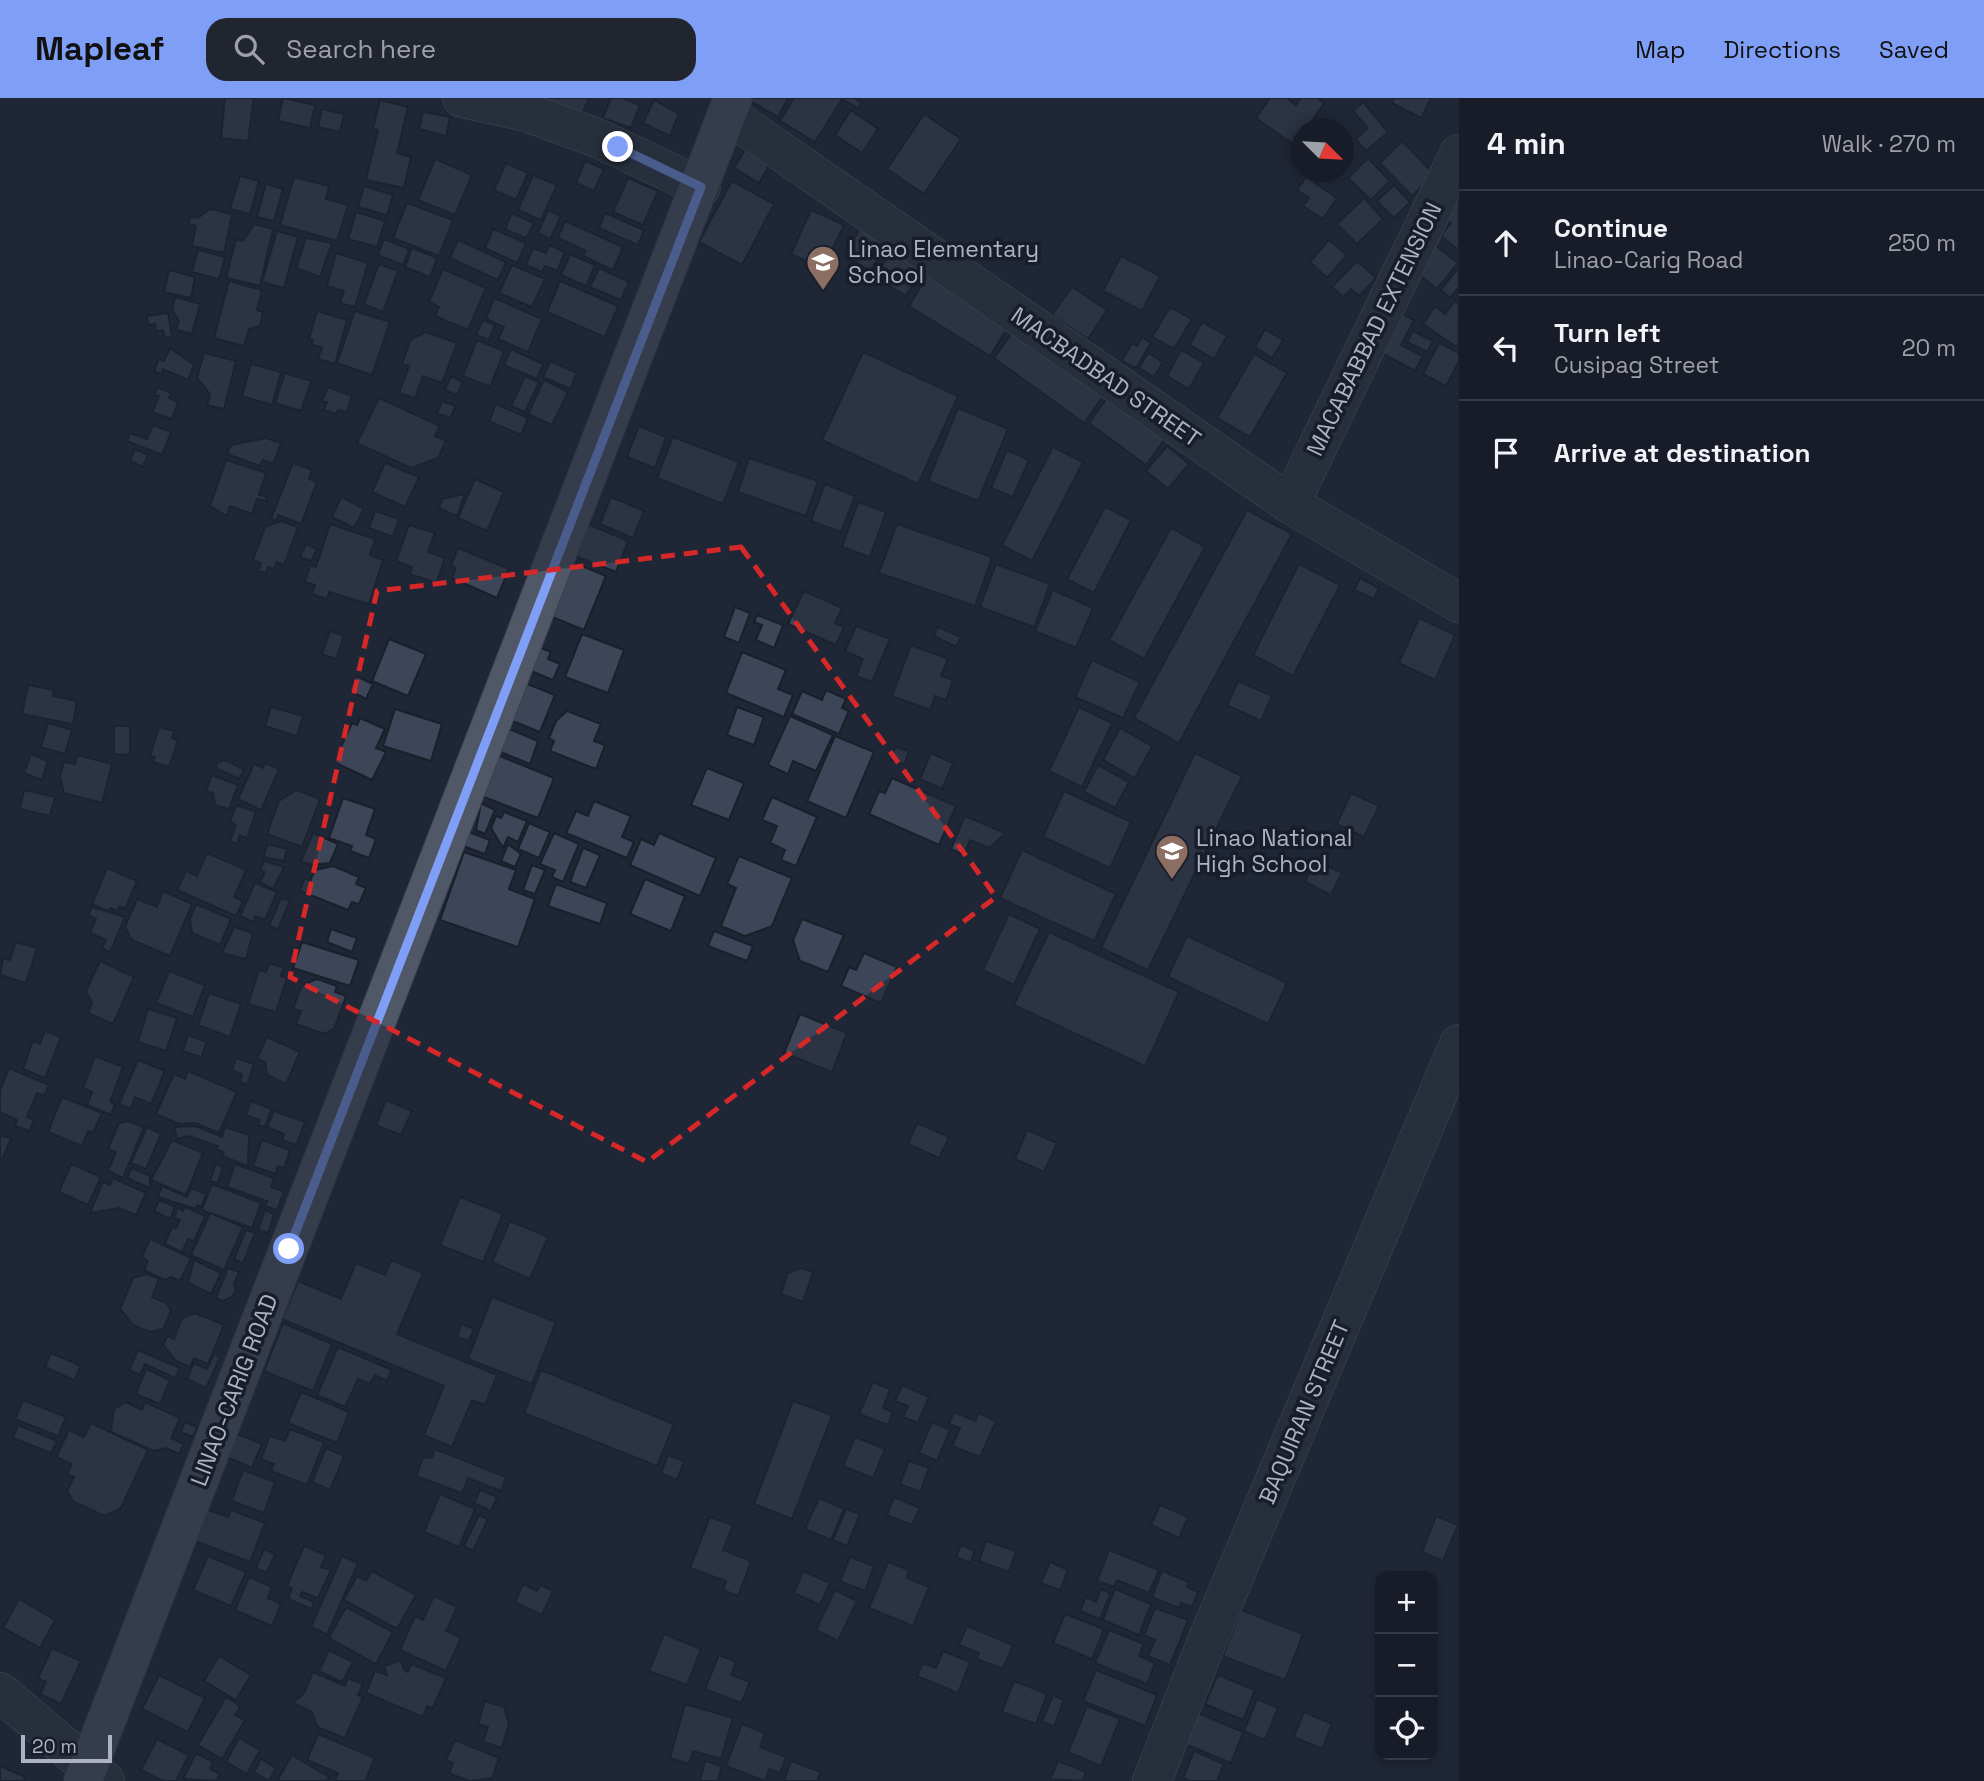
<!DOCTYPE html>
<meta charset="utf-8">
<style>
:root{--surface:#171c28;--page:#202530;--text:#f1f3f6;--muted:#9ea1a8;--line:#363a45;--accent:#7f9ef5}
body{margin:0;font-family:"Space Grotesk",sans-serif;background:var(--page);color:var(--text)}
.controls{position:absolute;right:21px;bottom:21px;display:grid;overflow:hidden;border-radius:14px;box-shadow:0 4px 10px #0003}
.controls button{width:63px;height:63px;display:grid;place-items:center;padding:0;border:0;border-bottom:2px solid var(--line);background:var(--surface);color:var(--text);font:35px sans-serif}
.compass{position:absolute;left:1291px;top:21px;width:63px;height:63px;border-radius:50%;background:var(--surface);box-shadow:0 4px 10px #0003;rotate:114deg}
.scale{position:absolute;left:21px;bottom:18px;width:91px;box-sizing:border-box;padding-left:7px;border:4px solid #acb2c3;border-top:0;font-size:19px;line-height:24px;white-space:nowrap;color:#acb2c3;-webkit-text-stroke:5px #181d2a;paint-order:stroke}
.stop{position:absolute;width:21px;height:21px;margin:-16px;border:5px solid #7f9ef5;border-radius:50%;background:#fff}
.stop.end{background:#7f9ef5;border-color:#fff;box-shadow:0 2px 7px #0008}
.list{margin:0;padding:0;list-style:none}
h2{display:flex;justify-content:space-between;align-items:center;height:91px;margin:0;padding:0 28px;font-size:30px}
h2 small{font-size:23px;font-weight:400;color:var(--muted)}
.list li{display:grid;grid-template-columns:46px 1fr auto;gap:21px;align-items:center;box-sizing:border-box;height:105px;padding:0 28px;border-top:2px solid var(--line)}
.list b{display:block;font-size:26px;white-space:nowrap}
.list p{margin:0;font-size:23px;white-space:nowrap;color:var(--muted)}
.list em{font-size:23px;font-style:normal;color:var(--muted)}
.icon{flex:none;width:38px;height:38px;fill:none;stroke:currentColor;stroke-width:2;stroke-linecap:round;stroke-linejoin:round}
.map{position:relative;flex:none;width:1459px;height:1683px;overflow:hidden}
header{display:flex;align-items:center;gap:42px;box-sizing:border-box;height:98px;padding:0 35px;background:var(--accent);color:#111}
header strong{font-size:33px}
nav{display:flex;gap:38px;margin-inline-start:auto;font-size:24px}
.search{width:490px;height:63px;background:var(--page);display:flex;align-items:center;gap:18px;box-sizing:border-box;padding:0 24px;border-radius:21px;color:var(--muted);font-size:26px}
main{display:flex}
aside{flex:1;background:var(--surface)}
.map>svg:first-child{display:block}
.building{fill:#3d4558;stroke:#1a1f2c;stroke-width:2}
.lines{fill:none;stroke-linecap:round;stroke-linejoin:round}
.minor-casing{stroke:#505564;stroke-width:40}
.major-casing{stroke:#3c414f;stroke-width:40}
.minor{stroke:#323845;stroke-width:38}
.major{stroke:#505766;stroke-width:38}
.route{stroke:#7f9ef5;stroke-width:9}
.marked{fill:none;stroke:#d62828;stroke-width:5;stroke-dasharray:14 9;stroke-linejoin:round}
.labels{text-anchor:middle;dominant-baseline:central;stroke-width:7;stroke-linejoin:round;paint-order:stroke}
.poi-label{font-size:23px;fill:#acb2c3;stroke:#181d2a;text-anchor:start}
.street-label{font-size:23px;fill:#acb2c3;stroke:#181d2a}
</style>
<header>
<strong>Mapleaf</strong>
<div class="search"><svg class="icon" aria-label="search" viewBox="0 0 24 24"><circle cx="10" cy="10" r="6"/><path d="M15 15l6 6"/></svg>Search here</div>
<nav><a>Map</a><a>Directions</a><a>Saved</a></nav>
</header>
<main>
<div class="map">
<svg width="1459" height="1683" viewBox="0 0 1459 1683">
<rect width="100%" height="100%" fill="#1f2635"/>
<!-- building -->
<g class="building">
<polygon points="225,0 254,0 248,43 221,40"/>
<polygon points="283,0 315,7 310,30 278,23"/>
<polygon points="543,0 589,0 579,23"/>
<polygon points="611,0 622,0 640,7 631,30 603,20"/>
<polygon points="745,0 788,0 778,19"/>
<polygon points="794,0 854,0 862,5 858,10 842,1 815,44 780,23"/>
<polygon points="1270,0 1287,0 1296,7 1301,0 1317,0 1324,5 1306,32 1302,32 1294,47 1256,20"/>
<polygon points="1394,0 1431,0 1421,20 1392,5"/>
<polygon points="380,2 408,9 397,55 411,59 404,90 366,82 378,32 373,31"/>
<polygon points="654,2 679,16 670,38 643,25"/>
<polygon points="1363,4 1388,34 1366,53 1356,41 1368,30 1353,13"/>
<polygon points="322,11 344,16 340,34 318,29"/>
<polygon points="851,12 878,31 862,55 835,37"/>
<polygon points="423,14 450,19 446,38 419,31"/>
<polygon points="924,16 961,41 924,96 887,71"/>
<polygon points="1402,43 1434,76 1412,98 1380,65"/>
<polygon points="747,48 772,62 759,85 734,70"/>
<polygon points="1368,60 1390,83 1371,102 1348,80"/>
<polygon points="435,61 472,77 455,117 418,102"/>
<polygon points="585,63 604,71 594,93 576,85"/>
<polygon points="506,65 528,75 516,102 494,92"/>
<polygon points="1316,74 1340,74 1332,85"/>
<polygon points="533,77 557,87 541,122 518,112"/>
<polygon points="240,78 259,83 250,116 230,111"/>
<polygon points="294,79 329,88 326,101 348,107 337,143 280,127"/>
<polygon points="1306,79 1337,100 1323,121 1303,108 1309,100 1297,92"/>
<polygon points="628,80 658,93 643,127 613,114"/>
<polygon points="732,83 774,106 742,167 699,144"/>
<polygon points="266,86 283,91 274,123 257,119"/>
<polygon points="1394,87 1410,104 1394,120 1377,103"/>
<polygon points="364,88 393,97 387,117 358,109"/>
<polygon points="1364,100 1383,121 1357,146 1337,126"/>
<polygon points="1459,102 1459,152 1441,138 1451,125 1445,120"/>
<polygon points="407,105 453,122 439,158 393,140"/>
<polygon points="210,111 232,116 224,155 192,148 196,128 189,126 190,118 198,120"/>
<polygon points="548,112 561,118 550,141 538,135"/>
<polygon points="811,112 844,127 823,171 791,156"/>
<polygon points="356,114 385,123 377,149 348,141"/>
<polygon points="512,115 534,125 526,140 505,131"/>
<polygon points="605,115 644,132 638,147 599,130"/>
<polygon points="866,122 892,138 870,173 844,156"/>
<polygon points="565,123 623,149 613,172 583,158 586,153 558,140"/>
<polygon points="254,126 273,131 260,188 226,180 236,141 243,143"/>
<polygon points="493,131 526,145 517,165 485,150"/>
<polygon points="277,133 298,139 284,190 262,184"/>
<polygon points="306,140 332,145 320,179 296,170"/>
<polygon points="384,141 409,151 403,167 378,157"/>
<polygon points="458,142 506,164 498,182 450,160"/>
<polygon points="1329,142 1347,157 1327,180 1310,164"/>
<polygon points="898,143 928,161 906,198 875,179"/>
<polygon points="1431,144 1458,165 1437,191 1411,170"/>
<polygon points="549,147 565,154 557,173 545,168 542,174 526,167 533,150 546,155"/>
<polygon points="412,150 437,160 430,179 405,169"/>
<polygon points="198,152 225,159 219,181 192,174"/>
<polygon points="336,155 368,165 355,209 340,205 344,193 327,188"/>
<polygon points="570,156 595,167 586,188 561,177"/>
<polygon points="1121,158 1160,178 1142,213 1103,193"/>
<polygon points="1357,163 1376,180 1359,198 1351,191 1343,199 1332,189"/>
<polygon points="379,166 398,173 383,214 364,206"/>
<polygon points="512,167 545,181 532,209 499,195"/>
<polygon points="1459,169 1459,189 1450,200 1441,192"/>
<polygon points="599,170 629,184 621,202 590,189"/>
<polygon points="443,171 486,190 468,232 435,218 439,209 429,204"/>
<polygon points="169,172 195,179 191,200 164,194"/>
<polygon points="931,172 1013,221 990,258 909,208"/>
<polygon points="229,183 262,192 257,212 263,214 260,228 249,231 244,248 214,240"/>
<polygon points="560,183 618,208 605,239 547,214"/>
<polygon points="1072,189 1107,212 1088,241 1052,217"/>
<polygon points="175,199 200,206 192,236 176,232 179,223 172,212"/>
<polygon points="494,200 542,221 528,254 498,241 504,229 486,221"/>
<polygon points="1455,203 1459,206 1458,250 1423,226 1435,208 1445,216"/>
<polygon points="1170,209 1192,221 1174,251 1152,239"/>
<polygon points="317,213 347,222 335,266 318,261 322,249 312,247 313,242 309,241"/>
<polygon points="355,213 390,224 372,277 337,265"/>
<polygon points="1398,214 1414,222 1401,247 1423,258 1415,273 1378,253"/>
<polygon points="168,215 172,239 165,240 163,232 156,233 155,226 148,227 147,218"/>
<polygon points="483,222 495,227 489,242 476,237"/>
<polygon points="1202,224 1227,238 1214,261 1190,247"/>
<polygon points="1017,228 1106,294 1084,325 994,260"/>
<polygon points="1265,231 1283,242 1272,260 1255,249"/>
<polygon points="1413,233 1433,243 1427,254 1407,244"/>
<polygon points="426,234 457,245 442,285 423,278 415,300 399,295 409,268 402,266 411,241"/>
<polygon points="1142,239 1151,245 1136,270 1122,263 1132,245 1137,248"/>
<polygon points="477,242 504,253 490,289 463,278"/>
<polygon points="1439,245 1459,255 1459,263 1446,288 1423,276"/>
<polygon points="170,250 194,267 188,282 163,271 161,276 154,273 159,261 164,263"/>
<polygon points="511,251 543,266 537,281 504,267"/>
<polygon points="1181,252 1204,265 1189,291 1167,278"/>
<polygon points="863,254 958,298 918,386 822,342"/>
<polygon points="204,255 236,263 224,311 207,307 210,296 197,280"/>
<polygon points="1148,255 1163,264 1154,279 1139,270"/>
<polygon points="1254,256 1287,275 1250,339 1217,320"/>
<polygon points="550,263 577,275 570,291 543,279"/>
<polygon points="251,266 281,274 272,307 242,298"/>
<polygon points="285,275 311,283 301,313 275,305"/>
<polygon points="451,278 463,284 457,297 445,292"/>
<polygon points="525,278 539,284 525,314 511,308"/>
<polygon points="544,282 568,294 552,327 528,316"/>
<polygon points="157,289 171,295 169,300 178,304 172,321 152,314 159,298 154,297"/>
<polygon points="328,289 352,298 347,314 338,312 336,316 324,312 327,304 322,303"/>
<polygon points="1110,296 1167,338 1146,367 1089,325"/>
<polygon points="379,300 440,328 435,338 446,343 438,360 411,370 357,345"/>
<polygon points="442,303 456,308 450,320 437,315"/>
<polygon points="496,306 528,320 521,337 489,323"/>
<polygon points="958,310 1008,331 978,403 928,383"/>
<polygon points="153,327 171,334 162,357 127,343 130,335 147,341"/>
<polygon points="639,328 666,339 655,370 627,359"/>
<polygon points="673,339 739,364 723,406 657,380"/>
<polygon points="266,340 281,345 273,366 263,362 260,368 227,356 231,347"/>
<polygon points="1167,348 1189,366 1168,391 1146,373"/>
<polygon points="1053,349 1083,364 1032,463 1002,447"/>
<polygon points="135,351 148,357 143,369 130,363"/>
<polygon points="1007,352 1029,362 1013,399 991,390"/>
<polygon points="749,360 818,383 806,418 738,394"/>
<polygon points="226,362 266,375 259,397 267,399 266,403 257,401 252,416 230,408 227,418 210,408"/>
<polygon points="293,365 312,372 309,381 317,384 301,426 278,417 276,423 271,421"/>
<polygon points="385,365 419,379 405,409 372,394"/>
<polygon points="475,381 504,394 487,433 458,420"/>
<polygon points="825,386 855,398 841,434 811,423"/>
<polygon points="465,396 457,418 439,410 442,401"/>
<polygon points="341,399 364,411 354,430 332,419"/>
<polygon points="611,399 644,413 633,440 600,426"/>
<polygon points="858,404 886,414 870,459 842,449"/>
<polygon points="1105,409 1131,422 1094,495 1067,481"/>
<polygon points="1247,412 1292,436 1179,645 1134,620"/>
<polygon points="375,413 399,421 393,439 369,430"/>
<polygon points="281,423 298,429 284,467 277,464 274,471 268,469 266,475 258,473 261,465 253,462 265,429"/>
<polygon points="583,424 628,443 616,474 570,456"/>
<polygon points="330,426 375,441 370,457 383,462 369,506 329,494 327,501 312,496 315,487 305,484 310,467 316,469"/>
<polygon points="897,426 992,459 975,508 879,475"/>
<polygon points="409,427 435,435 428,454 445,460 436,485 410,476 412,469 396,463"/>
<polygon points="1171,430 1205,449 1144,561 1109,542"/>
<polygon points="306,446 317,451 311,463 300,459"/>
<polygon points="458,450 509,471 497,500 452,480 456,470 451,468"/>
<polygon points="563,460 606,478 584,532 540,514"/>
<polygon points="996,466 1050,486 1034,529 980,509"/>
<polygon points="1299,466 1340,487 1293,578 1253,557"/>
<polygon points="1360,480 1379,490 1374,501 1354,492"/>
<polygon points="1053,492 1093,510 1076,550 1035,533"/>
<polygon points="804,493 842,510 835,525 844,529 836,547 788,526"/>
<polygon points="735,509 750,515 739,545 724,539"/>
<polygon points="757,517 783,527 774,550 756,542 762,527 754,524"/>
<polygon points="1419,520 1455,537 1435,582 1399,565"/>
<polygon points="856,528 890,541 872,584 856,578 863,561 845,553"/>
<polygon points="938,529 961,539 956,549 934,538"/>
<polygon points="330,533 344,538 336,561 322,556"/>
<polygon points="582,536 624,552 608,595 565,579"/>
<polygon points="389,541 426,556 408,598 372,583"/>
<polygon points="531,546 551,554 548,561 560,566 553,582 521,569"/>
<polygon points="911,547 948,561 941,578 953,582 946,602 935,598 930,612 892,598"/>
<polygon points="742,554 786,572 778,591 793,597 784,619 726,595"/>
<polygon points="1092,562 1140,584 1123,620 1075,599"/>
<polygon points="356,578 373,586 366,601 349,592"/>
<polygon points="1238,583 1272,598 1261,623 1227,607"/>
<polygon points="525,585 555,597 540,634 510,622"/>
<polygon points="28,587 54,592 53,598 77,603 73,626 22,616"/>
<polygon points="826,592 846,601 842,610 849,613 839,636 792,616 802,593 822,602"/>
<polygon points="271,609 303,618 297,638 265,628"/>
<polygon points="737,609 764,619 754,647 727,637"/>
<polygon points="1079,609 1112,625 1082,689 1049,673"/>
<polygon points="395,611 442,626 431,663 383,648"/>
<polygon points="567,613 601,626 594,643 605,647 596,671 550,653 554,643 549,640 556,623"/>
<polygon points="790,618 833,637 816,673 793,663 788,676 768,667"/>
<polygon points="360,620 385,631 376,650 386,654 372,682 334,664 352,625 357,627"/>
<polygon points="48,625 72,632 65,656 41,649"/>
<polygon points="500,627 538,643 530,666 491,650"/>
<polygon points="114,628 130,628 130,657 114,656"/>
<polygon points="159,629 175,633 172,640 178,642 169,669 153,664 155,659 150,658"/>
<polygon points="1120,630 1152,648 1135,680 1103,662"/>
<polygon points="835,638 874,654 846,720 807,703"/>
<polygon points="895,649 909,653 904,666 891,662"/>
<polygon points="492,655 554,680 538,720 476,696"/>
<polygon points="931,655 953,665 942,691 920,681"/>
<polygon points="1195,655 1242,678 1148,872 1101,850"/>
<polygon points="31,656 48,663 42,682 24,675"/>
<polygon points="77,657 112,666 102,705 64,695 60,678 64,664 75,666"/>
<polygon points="224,662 244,671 239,681 216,670 216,666"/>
<polygon points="265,665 279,671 261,712 238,701 254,666 263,670"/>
<polygon points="1098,667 1129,684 1115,710 1084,694"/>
<polygon points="707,670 744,685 729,722 691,707"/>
<polygon points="212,677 238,687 229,711 215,707 213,695 206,693"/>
<polygon points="892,680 956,708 939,747 869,716 879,693 885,695"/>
<polygon points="24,692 55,699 50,718 20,711"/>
<polygon points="297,692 320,701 302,749 267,736 279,703"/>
<polygon points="1064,693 1131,724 1110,770 1043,739"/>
<polygon points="1351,695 1379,708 1364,739 1337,726"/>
<polygon points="772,699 817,719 796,768 781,762 785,752 770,745 777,728 762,722"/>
<polygon points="343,700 375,711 366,737 376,741 369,760 350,753 352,748 329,740"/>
<polygon points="594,703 631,718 622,739 634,744 627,760 566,735 576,713 588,718"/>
<polygon points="481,705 495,712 485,736 476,732"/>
<polygon points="236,707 256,714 247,740 240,737 237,746 230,743 236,727 230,724"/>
<polygon points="504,714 527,723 518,744 508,739 503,750 491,730 496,718 501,720"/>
<polygon points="965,718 1005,735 990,750 970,742 964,757 951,751"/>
<polygon points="529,725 550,734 539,760 518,751"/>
<polygon points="466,733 490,742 485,756 460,747"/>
<polygon points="313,735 338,746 330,765 312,767 301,763"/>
<polygon points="554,735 579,746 563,784 552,779 555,772 540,766"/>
<polygon points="659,735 716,760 700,798 630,767 641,741 654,747"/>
<polygon points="267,746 287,751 284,763 264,759"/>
<polygon points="508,746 521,756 515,769 501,763"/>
<polygon points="583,750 600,757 586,790 570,784"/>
<polygon points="1022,752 1116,796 1094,843 1000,800"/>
<polygon points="464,754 516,772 509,791 535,801 518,849 440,822"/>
<polygon points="207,755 246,772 234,799 243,803 236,818 177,792 186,773 197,778"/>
<polygon points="739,758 792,780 772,828 745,838 721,828 736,790 727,786"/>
<polygon points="1315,762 1342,775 1331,797 1305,784"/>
<polygon points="264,763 284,769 273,791 260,784 265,774 260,772"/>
<polygon points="532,767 545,772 535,796 523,792"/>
<polygon points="333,768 359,779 356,786 366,790 359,806 352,804 348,812 300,793 305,780 310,783 315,772"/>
<polygon points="107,770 137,783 125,811 120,808 117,813 110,810 108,813 92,806"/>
<polygon points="645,781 685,798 671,833 630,816"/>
<polygon points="255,785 277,794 265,822 255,818 253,824 240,818"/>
<polygon points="556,786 607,805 600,826 548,808"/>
<polygon points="163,793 192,806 170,858 132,842 125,829 137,801 157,809"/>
<polygon points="281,800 290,803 278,831 269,828"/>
<polygon points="196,806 231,821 220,847 192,835 190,821"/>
<polygon points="92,809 125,819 110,854 102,850 106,842 90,835 96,821 88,817"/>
<polygon points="1009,816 1040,831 1014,887 983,872"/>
<polygon points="802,821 844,837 828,874 800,863 793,842"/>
<polygon points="234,829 253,835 246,861 222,855"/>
<polygon points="331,831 357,840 352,854 327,844"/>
<polygon points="714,833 753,848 747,863 708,848"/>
<polygon points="1049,834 1179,894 1145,968 1014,907"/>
<polygon points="1187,838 1287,885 1268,926 1168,879"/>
<polygon points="16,844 37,850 26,885 0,877 3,860 10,862"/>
<polygon points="302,844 359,862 350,888 293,870"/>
<polygon points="864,855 897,869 881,905 841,888 849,869 856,872"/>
<polygon points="100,863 134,879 113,926 88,915 92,905 86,893"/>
<polygon points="269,865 284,870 281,878 287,880 276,914 248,906 259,872 266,874"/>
<polygon points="169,873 205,887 193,919 156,905"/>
<polygon points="317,881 337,888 335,894 346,898 334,931 324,936 296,926 301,913 293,911 302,887"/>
<polygon points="209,895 241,906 230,939 198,927"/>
<polygon points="148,911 177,920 166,953 138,944"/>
<polygon points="800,916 847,935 832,974 784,955"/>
<polygon points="45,933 61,939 45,980 23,971 33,943 40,946"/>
<polygon points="188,937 207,944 201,959 183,953"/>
<polygon points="267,939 300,954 286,986 267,977 265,964 257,961"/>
<polygon points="95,958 123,969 110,1004 115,1006 111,1017 87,1007 92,994 83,990"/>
<polygon points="236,960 254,966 247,987 240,984 242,976 232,972"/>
<polygon points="138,962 165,973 151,1006 135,999 131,1011 119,1006"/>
<polygon points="9,970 49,987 44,998 37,995 27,1019 34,1022 29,1033 15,1028 17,1022 0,1014 0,992"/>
<polygon points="188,973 237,994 219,1035 195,1025 179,1026 156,1016 174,976 185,981"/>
<polygon points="62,999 102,1015 93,1035 88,1033 82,1048 48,1034"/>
<polygon points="386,1002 412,1013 401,1037 376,1027"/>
<polygon points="251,1003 271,1011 265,1029 258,1027 260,1022 246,1017"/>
<polygon points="274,1013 305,1024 296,1047 282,1042 284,1036 267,1029"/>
<polygon points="128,1023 144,1029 123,1080 108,1073 116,1054 108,1051 119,1025"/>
<polygon points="917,1025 949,1039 939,1060 908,1046"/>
<polygon points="195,1028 222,1039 225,1029 249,1037 248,1068 222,1058 224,1054 216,1051 218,1048 189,1038 177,1041 174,1029"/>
<polygon points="147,1029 161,1036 146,1071 131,1065"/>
<polygon points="1027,1032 1057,1045 1044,1074 1015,1061"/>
<polygon points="0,1037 11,1041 1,1064 0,1063"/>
<polygon points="172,1042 203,1055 186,1097 151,1082"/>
<polygon points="262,1042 290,1052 284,1070 278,1068 275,1076 253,1068"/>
<polygon points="71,1066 101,1079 88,1107 59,1094"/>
<polygon points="216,1066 223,1069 218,1085 210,1083"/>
<polygon points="235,1066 274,1080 271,1089 284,1094 277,1112 265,1108 267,1103 227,1089"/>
<polygon points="132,1070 150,1078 150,1090 127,1080"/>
<polygon points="113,1080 146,1095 136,1117 119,1110 90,1115 103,1084 110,1087"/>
<polygon points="212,1086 261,1105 252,1130 202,1112"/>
<polygon points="162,1088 187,1099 191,1090 206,1096 201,1109 197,1107 196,1111 158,1099"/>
<polygon points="460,1099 503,1116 483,1164 440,1147"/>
<polygon points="159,1102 175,1109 170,1121 154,1113"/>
<polygon points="185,1109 205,1118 194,1143 188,1141 182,1154 165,1146 172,1129 176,1130 180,1122 174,1120 178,1110 183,1113"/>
<polygon points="265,1112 274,1116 268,1135 258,1132"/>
<polygon points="210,1115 243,1129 224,1172 191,1157"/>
<polygon points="510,1123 548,1139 530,1181 492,1164"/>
<polygon points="246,1132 255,1135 243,1165 234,1161"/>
<polygon points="150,1141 191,1160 180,1183 171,1179 165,1182 144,1172 148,1163 142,1159"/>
<polygon points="194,1162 221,1175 211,1196 188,1185"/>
<polygon points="391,1162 423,1175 397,1236 497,1277 485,1307 472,1302 452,1349 424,1337 444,1288 282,1221 298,1183 341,1201 356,1165 385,1177"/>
<polygon points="228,1170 239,1174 234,1185 236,1193 232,1199 223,1203 216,1200"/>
<polygon points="801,1170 813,1174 803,1204 781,1196 788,1175"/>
<polygon points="147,1176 159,1181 152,1199 166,1205 171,1213 163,1231 150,1234 133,1227 120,1211 133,1180"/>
<polygon points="492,1199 556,1224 532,1286 468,1261"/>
<polygon points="195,1215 224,1227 208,1266 194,1260 190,1269 176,1263 163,1247 167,1238 174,1241 182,1220"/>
<polygon points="283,1225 332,1246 313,1293 264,1273"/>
<polygon points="461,1226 474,1231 469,1243 457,1239"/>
<polygon points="338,1249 392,1272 387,1283 375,1277 370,1286 358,1281 345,1309 317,1297"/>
<polygon points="138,1252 180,1270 175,1280 145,1266 140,1277 129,1272"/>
<polygon points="51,1255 81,1268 74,1282 45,1269"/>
<polygon points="214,1256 220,1259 206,1290 187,1281 194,1265 207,1271"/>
<polygon points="146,1271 170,1282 160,1306 136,1296"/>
<polygon points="541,1272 674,1326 657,1368 524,1315"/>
<polygon points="873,1284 890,1291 883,1310 893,1314 888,1327 859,1316"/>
<polygon points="902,1287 929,1299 918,1325 903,1319 908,1308 895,1303"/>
<polygon points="301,1294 349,1314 337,1345 288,1325"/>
<polygon points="23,1302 66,1319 58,1338 15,1321"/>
<polygon points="793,1303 832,1317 792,1421 754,1406"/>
<polygon points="126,1304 142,1312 145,1304 180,1320 171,1340 184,1346 179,1356 166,1350 154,1353 111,1334 114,1311"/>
<polygon points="954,1314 975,1323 979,1315 996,1323 980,1359 952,1348 960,1330 949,1326"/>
<polygon points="185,1324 197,1329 193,1339 181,1334"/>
<polygon points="932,1324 950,1332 937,1363 919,1355"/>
<polygon points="91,1325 148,1352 121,1410 105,1418 74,1404 67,1393 74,1379 67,1376 72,1366 56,1359 69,1332 84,1339"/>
<polygon points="18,1327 57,1343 51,1355 13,1340"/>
<polygon points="290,1331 324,1344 307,1387 271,1373 274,1366 261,1361 270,1338 285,1343"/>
<polygon points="237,1336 262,1346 252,1370 227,1359"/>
<polygon points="855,1339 885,1351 873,1380 843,1368"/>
<polygon points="326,1350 344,1358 330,1392 312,1384"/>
<polygon points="435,1351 506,1379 501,1393 468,1380 462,1395 416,1378 423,1360 432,1359"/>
<polygon points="668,1357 684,1363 677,1382 661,1375"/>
<polygon points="909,1363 929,1370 920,1394 900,1386"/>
<polygon points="243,1372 275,1384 264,1415 232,1403"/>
<polygon points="480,1392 497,1399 491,1413 474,1405"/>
<polygon points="440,1396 475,1411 459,1449 424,1434"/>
<polygon points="894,1399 920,1410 912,1427 887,1417"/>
<polygon points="819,1400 844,1411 831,1442 805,1431"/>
<polygon points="1160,1407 1188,1419 1179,1440 1151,1427"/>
<polygon points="203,1410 228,1419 231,1412 265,1425 250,1464 190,1441"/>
<polygon points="846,1411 860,1416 847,1448 833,1442"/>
<polygon points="479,1417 488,1421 473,1453 464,1448"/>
<polygon points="1436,1418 1458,1427 1443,1463 1422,1454"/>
<polygon points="710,1419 733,1427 723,1452 751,1463 738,1498 723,1492 726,1483 690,1470"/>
<polygon points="986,1443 1016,1453 1009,1474 979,1463"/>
<polygon points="961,1447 975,1453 970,1465 956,1459"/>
<polygon points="304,1448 326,1457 321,1469 331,1472 318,1500 302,1494 300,1498 314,1504 312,1511 288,1501 292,1490 287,1488"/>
<polygon points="264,1451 275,1456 267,1475 256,1470"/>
<polygon points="1109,1452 1159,1472 1149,1495 1117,1482 1114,1489 1097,1483"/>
<polygon points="208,1458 246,1474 231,1508 193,1492"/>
<polygon points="342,1458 358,1465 327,1537 311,1529"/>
<polygon points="850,1459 874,1468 865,1493 840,1483"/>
<polygon points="888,1464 909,1472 907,1480 929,1489 913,1528 869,1510"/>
<polygon points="1050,1464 1068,1472 1060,1492 1041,1485"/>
<polygon points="372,1473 416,1497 397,1531 344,1502 357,1478 366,1483"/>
<polygon points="803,1473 830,1485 820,1507 794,1495"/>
<polygon points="1162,1473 1189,1484 1187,1489 1198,1494 1192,1509 1181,1505 1179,1510 1152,1499"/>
<polygon points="249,1479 272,1489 268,1500 281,1506 272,1528 235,1512"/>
<polygon points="523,1486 537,1493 540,1487 553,1493 542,1517 515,1504"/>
<polygon points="1101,1491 1110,1495 1100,1521 1080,1513 1086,1499 1096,1504"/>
<polygon points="1115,1491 1151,1506 1139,1537 1103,1522"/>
<polygon points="835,1492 857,1503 838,1543 816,1532"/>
<polygon points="434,1498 457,1509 446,1533 461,1540 446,1573 400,1552 415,1518 423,1522"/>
<polygon points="19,1501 55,1522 40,1550 3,1530"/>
<polygon points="346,1509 393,1534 376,1566 329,1540"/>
<polygon points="1155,1510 1188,1522 1170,1567 1148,1558 1155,1542 1144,1537"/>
<polygon points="1241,1512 1303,1536 1285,1582 1223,1558"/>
<polygon points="1065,1516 1104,1531 1092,1561 1053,1545"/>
<polygon points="967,1528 1013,1547 1003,1571 977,1561 979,1555 959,1547"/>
<polygon points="1109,1532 1144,1546 1139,1558 1155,1565 1147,1586 1095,1565"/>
<polygon points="664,1536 701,1551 687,1587 649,1573"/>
<polygon points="52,1550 81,1563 61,1606 40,1596 46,1584 38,1580"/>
<polygon points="329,1552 353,1564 342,1584 319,1573"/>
<polygon points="943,1553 970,1564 958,1595 917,1578 923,1565 936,1570"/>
<polygon points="719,1557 736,1564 731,1577 750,1584 741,1605 705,1591"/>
<polygon points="219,1558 251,1577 236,1602 204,1583"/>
<polygon points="401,1562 404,1572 408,1574 411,1566 446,1580 433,1610 427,1608 423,1619 366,1595 375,1573 387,1577 384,1568"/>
<polygon points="1096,1572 1157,1597 1145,1628 1083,1603"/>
<polygon points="313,1574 345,1588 348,1580 363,1586 358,1597 363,1599 345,1640 317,1629 312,1614 293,1605 304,1595"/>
<polygon points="159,1577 205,1600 188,1634 142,1611"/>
<polygon points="1218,1577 1255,1592 1243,1622 1205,1606"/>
<polygon points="1014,1583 1047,1596 1036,1626 1002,1614"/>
<polygon points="1053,1597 1064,1602 1054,1628 1042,1624"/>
<polygon points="226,1599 240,1608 235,1617 245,1622 222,1661 198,1647"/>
<polygon points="1257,1601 1278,1610 1265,1642 1244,1633"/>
<polygon points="485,1603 504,1609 509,1626 502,1650 483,1644 488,1629 478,1626"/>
<polygon points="685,1606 733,1620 721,1661 693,1653 689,1666 670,1660"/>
<polygon points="1087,1608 1120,1621 1101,1668 1068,1654"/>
<polygon points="1186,1610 1243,1634 1231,1665 1173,1641"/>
<polygon points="1304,1614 1332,1626 1322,1651 1294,1639"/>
<polygon points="742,1626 765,1635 760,1649 786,1659 780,1675 769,1671 765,1683 726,1668"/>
<polygon points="318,1636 375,1660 365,1683 335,1683 338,1675 307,1662"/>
<polygon points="239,1640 260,1652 247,1676 226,1664"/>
<polygon points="157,1641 189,1657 176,1683 163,1683 141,1672"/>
<polygon points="455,1642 499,1660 492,1680 469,1683 449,1675 453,1665 446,1662"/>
<polygon points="1194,1653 1224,1666 1217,1683 1190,1683 1183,1680"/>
<polygon points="196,1655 213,1664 210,1671 220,1676 216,1683 183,1681"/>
<polygon points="292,1657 329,1679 326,1683 277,1683"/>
<polygon points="261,1661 276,1670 269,1683 254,1674"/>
<polygon points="705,1663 722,1668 718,1683 700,1683"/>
<polygon points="791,1663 821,1674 817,1683 784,1683"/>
<polygon points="1058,1663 1086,1674 1083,1683 1050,1681"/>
<polygon points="0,1668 25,1679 24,1683 0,1683"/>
</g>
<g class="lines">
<defs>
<g id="minor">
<polyline points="462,0 526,14 597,40 701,89"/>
<polyline points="727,16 1290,406 1459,505"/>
<polyline points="1290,406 1459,56"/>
<polyline points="0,1594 105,1683"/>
<polyline points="1152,1683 1207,1543 1459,946"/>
</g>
<polyline id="major" points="83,1683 733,0"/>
</defs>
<!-- minor casing -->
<use href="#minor" class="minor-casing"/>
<!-- major casing -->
<use href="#major" class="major-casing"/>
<!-- minor -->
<use href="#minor" class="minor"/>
<!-- major -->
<use href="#major" class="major"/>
</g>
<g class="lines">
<!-- route -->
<polyline class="route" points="289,1151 701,89 618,49"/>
</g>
<!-- marked area -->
<path d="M0 0H1459V1683H0ZM741,449L996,799L647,1064L290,879L377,493Z" fill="#1f2635" fill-opacity=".55" fill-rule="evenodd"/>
<path class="marked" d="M741,449L996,799L647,1064L290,879L377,493Z"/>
<!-- icons -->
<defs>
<symbol id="school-pin" viewBox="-11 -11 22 30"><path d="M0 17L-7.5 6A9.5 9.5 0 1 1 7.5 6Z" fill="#8d6e63" stroke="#181d2a"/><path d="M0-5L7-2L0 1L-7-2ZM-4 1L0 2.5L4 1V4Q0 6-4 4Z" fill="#fff"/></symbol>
</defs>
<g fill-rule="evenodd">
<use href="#school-pin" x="804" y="145" width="38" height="52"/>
<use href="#school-pin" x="1153" y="734" width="38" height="52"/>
</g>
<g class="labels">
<!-- poi labels -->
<g class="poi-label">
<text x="848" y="151">Linao Elementary<tspan x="848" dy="26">School</tspan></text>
<text x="1196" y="740">Linao National<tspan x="1196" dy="26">High School</tspan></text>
</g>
<!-- street labels -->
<g class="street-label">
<text transform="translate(1374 231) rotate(-64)">MACABABBAD EXTENSION</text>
<text transform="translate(1106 279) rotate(35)">MACBADBAD STREET</text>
<text transform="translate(234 1292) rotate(-69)">LINAO-CARIG ROAD</text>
<text transform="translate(1304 1314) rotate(-67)">BAQUIRAN STREET</text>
</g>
</g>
</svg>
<div class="controls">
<button>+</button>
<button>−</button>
<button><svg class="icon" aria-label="locate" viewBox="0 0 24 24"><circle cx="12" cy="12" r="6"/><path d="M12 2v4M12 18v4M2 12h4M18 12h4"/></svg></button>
</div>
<svg class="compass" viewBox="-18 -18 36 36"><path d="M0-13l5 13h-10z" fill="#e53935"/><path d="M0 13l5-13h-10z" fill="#9ea1a8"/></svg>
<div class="scale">20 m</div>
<div class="stop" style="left:289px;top:1151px"></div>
<div class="stop end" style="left:618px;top:49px"></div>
</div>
<aside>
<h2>4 min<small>Walk · 270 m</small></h2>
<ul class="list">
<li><svg class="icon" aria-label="ahead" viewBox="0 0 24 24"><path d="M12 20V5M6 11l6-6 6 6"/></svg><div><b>Continue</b><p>Linao-Carig Road</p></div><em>250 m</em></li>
<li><svg class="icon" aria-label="left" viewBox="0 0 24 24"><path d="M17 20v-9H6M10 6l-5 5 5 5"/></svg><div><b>Turn left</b><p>Cusipag Street</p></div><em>20 m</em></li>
<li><svg class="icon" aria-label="arrive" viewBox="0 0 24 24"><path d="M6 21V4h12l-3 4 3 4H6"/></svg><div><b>Arrive at destination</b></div></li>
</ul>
</aside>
</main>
